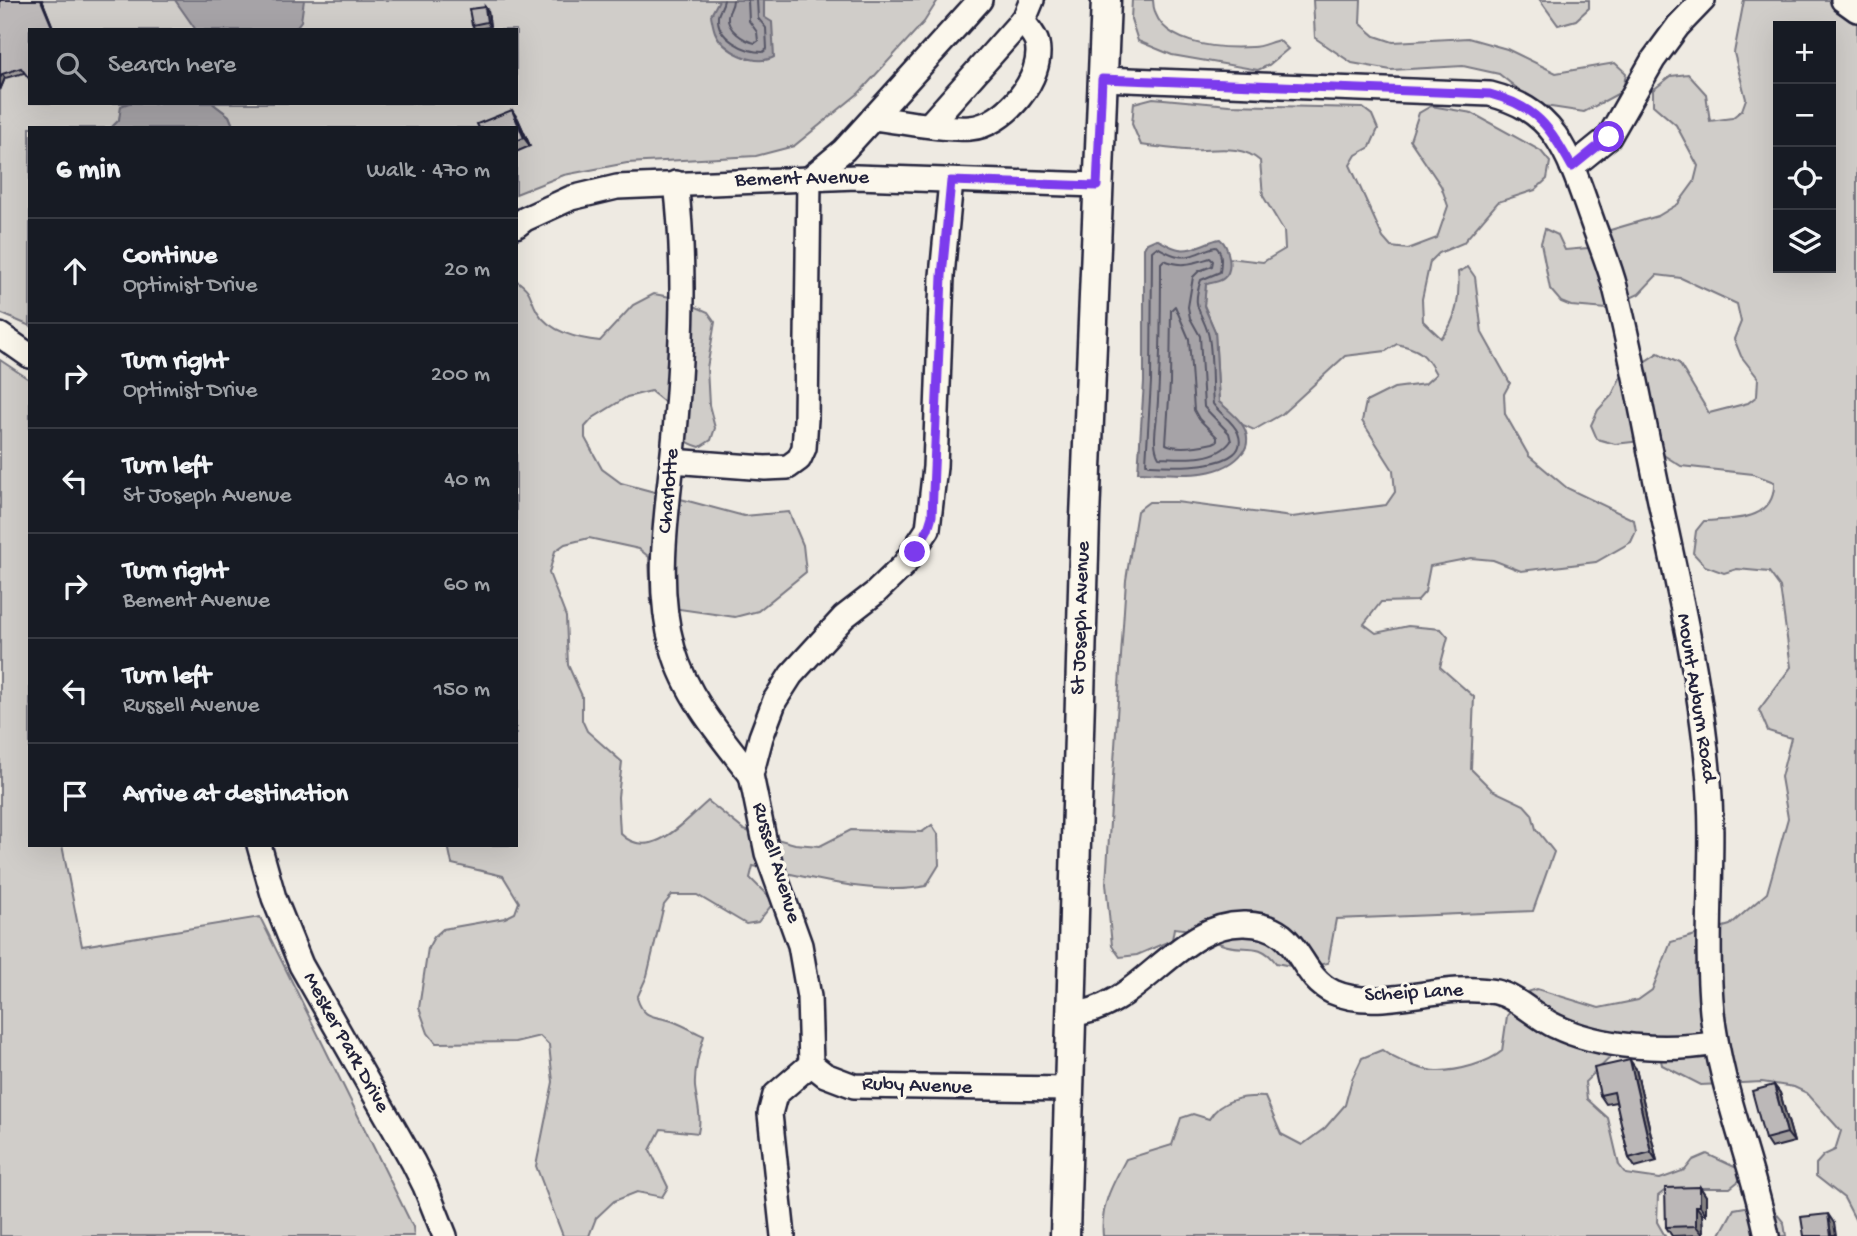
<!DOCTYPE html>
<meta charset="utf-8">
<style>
:root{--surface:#171b24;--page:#242831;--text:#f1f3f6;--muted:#9ea1a6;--line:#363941}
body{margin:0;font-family:"Gochi Hand",sans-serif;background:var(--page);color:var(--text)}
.controls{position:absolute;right:21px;top:21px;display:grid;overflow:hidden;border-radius:0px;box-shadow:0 7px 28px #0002}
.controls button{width:63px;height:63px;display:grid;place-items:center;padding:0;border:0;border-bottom:2px solid var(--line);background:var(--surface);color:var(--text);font:35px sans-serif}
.stop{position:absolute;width:21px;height:21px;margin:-16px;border:5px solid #7c3aed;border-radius:50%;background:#fff}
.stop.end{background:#7c3aed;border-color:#fff;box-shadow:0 2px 7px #0008}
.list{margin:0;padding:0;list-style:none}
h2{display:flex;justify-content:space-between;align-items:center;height:91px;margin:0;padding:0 28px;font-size:30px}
h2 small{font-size:23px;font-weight:400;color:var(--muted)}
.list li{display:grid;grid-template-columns:46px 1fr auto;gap:21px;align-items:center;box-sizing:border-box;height:105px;padding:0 28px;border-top:2px solid var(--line)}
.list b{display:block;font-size:26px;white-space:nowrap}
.list p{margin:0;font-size:23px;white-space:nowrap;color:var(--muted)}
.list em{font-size:23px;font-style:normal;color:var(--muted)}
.icon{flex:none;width:38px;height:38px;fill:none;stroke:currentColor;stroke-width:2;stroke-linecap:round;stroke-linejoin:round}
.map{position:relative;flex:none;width:1857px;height:1236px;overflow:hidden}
.search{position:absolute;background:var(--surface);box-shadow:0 7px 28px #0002;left:28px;top:28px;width:490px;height:77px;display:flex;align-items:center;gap:18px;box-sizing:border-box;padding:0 24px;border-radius:0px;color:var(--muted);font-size:26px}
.panel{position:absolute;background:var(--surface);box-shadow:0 7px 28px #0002;left:28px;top:126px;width:490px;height:721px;border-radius:0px}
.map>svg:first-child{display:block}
.green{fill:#d0cdc9;stroke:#797882;stroke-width:2;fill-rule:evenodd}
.water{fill:#a6a3a7;stroke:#716f7c;stroke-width:2}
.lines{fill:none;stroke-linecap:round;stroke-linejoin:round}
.shore{stroke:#575666;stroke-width:2}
.minor-casing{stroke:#22223b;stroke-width:28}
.major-casing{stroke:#22223b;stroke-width:33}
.minor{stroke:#fbf7ec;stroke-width:23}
.major{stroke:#fbf7ec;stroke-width:28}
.wall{fill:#a29e9e;stroke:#22223b;stroke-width:2}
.shaded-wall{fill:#848181;stroke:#22223b;stroke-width:2}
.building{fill:#bcb8b8;stroke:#22223b;stroke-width:2}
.route{stroke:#7c3aed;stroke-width:9}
.labels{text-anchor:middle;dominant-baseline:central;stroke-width:7;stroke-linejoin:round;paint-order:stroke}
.street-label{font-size:21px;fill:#22223b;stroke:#fbf7ec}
</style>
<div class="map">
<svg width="1857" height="1236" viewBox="0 0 1857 1236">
<rect width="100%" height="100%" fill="#eeeae2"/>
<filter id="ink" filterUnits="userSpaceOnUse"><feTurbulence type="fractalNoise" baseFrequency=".0143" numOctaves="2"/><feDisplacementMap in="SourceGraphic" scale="14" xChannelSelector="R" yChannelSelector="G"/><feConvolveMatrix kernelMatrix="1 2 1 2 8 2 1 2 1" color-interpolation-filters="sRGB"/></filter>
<g filter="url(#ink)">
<!-- green -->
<g class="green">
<polygon points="0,0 938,0 924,22 859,93 794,146 756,156 627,163 564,175 516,194 516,128 234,128 229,116 212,103 516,103 516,30 30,30 30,103 129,103 122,106 119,120 111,128 30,128 30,326 0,313"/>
<path d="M1132,0H1153C1154,45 1218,49 1252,47C1261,47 1270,42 1279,40L1288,49L1269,65L1258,70L1172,55L1138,41L1131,19Z"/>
<polygon points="1313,0 1361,0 1360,23 1375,36 1393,42 1468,38 1507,49 1556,73 1615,63 1626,73 1623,91 1584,112 1538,105 1499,74 1463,66 1391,70 1352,63 1315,38"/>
<polygon points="1540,0 1589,0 1589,8 1576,20 1558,25"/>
<path d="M1744,0H1841L1857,10V1223L1844,1198L1816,1176V1164L1824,1155L1835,1150L1841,1131L1807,1093L1794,1087L1762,1082L1701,1085L1662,1065L1659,1051L1649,1034L1637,1035L1627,1041L1585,1082L1587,1099L1608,1118L1619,1165L1626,1174L1660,1179L1685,1170L1693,1160L1707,1154L1739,1169L1740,1180L1730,1188H1668L1658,1196L1657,1222L1665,1236H1103C1100,1206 1112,1185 1126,1159L1172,1145L1181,1118L1193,1114L1209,1119C1221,1099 1243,1096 1265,1097L1281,1134L1302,1145L1325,1128L1345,1105L1352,1079L1362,1058L1382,1050C1393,1059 1424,1072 1439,1071C1458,1071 1488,1063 1502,1051L1507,1016L1524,993L1537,989L1599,1008L1638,1000L1652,990L1671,942L1730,925L1767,893L1788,818L1781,777L1791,738L1768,731L1759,710L1791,667L1780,587L1769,572L1737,569L1724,573L1705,566L1693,553L1696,531L1704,521C1732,519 1776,522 1774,482L1753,474L1681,466L1641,441L1615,444L1597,439L1591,425L1598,410L1612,395L1620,378L1658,353L1679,363L1709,413L1748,403L1757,396L1758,378L1741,356L1734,339L1741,322L1737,304L1681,278L1657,275L1639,294L1607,309L1571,306L1561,302L1550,289L1541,243L1545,229L1558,235L1565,250L1588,248L1607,231L1658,216L1678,204L1694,182L1698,166L1676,125L1653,105V90L1671,76L1688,74L1706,94L1710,121L1732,118L1742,110L1746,99L1734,53ZM1778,26H1831V268H1778Z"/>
<path d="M1153,98L1229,105L1363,108L1372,115L1378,129L1370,147L1356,155L1350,165L1383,238L1391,247L1408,249L1437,238L1448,206L1441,186L1410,140L1419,113L1431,106L1472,113L1541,151L1550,162L1547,179L1535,190L1498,202L1463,243L1439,253L1430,262L1422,299L1423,321L1441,338C1457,322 1460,294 1458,272L1468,267L1475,277L1482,333L1510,383L1504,394L1505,414L1529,456L1567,488L1634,520L1636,531L1631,542L1596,562L1521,571L1493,560L1471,558L1430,566L1425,592L1417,601L1381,602L1364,624L1376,633L1408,626L1441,629L1448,637L1440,667L1474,697L1471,769L1492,790L1524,805L1532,814L1536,829L1554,852L1533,911L1336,919L1328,963L1301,968L1276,963C1258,939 1244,953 1221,944C1203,937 1195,929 1174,928L1172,940L1137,955L1120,957L1112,946L1106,883L1126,580L1137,511L1149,502H1176L1292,517L1386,505L1395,492L1393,470L1362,421L1366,402L1394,388L1425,384L1436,374C1425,353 1419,349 1397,344L1386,351L1345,356L1282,414L1254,430L1243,425L1219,402L1215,332L1204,305L1206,284C1226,278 1226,279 1229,258L1263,262L1285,249L1284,231L1263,196L1260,161C1239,142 1211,152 1185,150C1171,149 1156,147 1141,145L1132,124L1134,103Z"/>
<path d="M516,280C534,293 528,295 537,311C549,332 579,339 600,341L633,305L654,294L676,298L708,312L715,322L707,368L709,405L715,428L711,440L700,447C672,439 682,426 669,407C664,401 656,396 651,391L627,397L593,418L585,427V438L602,469L621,483L744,516L789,512L803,545L806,572L758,611L735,617L651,605L649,557L639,549L589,538L565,544L555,551L549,573L566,617L568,665L582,696V720L587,731L622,762L618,797L620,833C650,864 685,821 708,801L744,830L795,844L820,846L851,830L922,832L932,825L938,834L939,865L926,886C876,897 805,876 753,866L750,878L774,902L758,922L746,924L697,895H672L664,905L647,976L637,998C644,1020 654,1015 672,1021C683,1025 693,1031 704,1036C699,1053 694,1070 695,1087C697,1104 702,1117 698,1133L661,1129L650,1150L668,1187L662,1197L637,1192L614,1201L596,1218L589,1236H563L536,1166L553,1082L549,1045L540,1036L515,1042L436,1043L428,1033L419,1008L428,948L434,937L443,929L505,918L515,913L519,902L503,876L452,864L448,845H516Z"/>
<polygon points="0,360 30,380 30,845 62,845 82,946 260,917 413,1227 414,1236 0,1236"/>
<polygon points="1768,1203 1784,1223 1786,1236 1719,1236 1734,1209"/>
</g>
<!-- water -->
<g class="water">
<polygon points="175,0 304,0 301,21 294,30 196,30"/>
<path d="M719,0H764V17L772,22L774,57C755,67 723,51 715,32C713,27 712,20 711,15Z"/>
<polygon points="129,103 212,103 229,116 234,128 111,128 119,120 121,106"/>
<path d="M1156,239C1163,242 1171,248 1179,249C1192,252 1207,241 1220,239C1229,246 1234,270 1224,278C1220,282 1211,283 1206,284L1204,306L1215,331L1219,402C1227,409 1238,417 1243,426C1248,434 1249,445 1243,452C1221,482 1170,473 1138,472L1144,382V248L1147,243Z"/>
</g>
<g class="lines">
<!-- shore -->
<g class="shore">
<path d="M724,0C723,6 719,11 718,16C716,39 746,52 763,52L767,49L766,28L758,18L757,0"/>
<path d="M733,0C733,7 729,10 728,16C726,30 745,41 755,43L758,41L757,32L749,21L748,0"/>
<path d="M1157,247C1163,250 1171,255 1178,256C1192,259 1203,249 1216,247C1223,253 1221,263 1220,272L1201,280C1191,308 1201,310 1208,333C1213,351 1211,384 1213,404C1220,414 1233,421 1238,433C1253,471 1169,466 1149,465L1146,463L1151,382L1152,251Z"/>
<path d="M1210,258L1213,261L1212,266L1199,271L1193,277L1188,307L1190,318L1200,336L1204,407L1229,433L1231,441C1216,462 1182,458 1159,457C1152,446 1156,428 1157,415C1161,364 1161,313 1161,263L1164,260C1182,268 1193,263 1210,258Z"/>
<path d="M1175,306L1189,339L1194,410L1199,419L1217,437V441L1213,443C1199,446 1178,450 1166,444L1170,383L1171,310Z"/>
</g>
<defs>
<g id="minor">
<polyline points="1843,0 1857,10"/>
<path d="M1102,79L1490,94C1517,101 1538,112 1555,135C1572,160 1581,190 1591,218C1599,241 1609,264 1615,287C1631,350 1642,414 1655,477C1675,574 1699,671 1708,770C1716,851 1704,932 1712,1012C1720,1089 1752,1161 1767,1236"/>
<path d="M873,118C902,121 942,130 970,128C1004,126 1045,78 1037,43C1035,35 1027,27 1022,20"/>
<polyline points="929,125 1025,17 1032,0"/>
<polyline points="1572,167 1609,137 1653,60 1678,26 1703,0"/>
<path d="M676,183C686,266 682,349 675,432C669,503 653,579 673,649C686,696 722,738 751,775"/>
<polyline points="516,226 525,219 571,198 617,187 856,177 1097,185"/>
<polyline points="0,335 30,356"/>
<polyline points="672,461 765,468 788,467 799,459 804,448 806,419 809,179 844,150 980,0"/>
<polyline points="259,845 274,898 301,965 413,1162 425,1186 445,1236"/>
<path d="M1071,1014C1139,1011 1177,922 1245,924C1303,925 1295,974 1333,992C1380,1013 1442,981 1496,992C1518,997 1535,1017 1555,1026C1600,1048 1667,1052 1716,1043"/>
<polyline points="811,1064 809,997 800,945 767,853 751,775 761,737 775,700 791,675 844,617 875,593 904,565 928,529 935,467 942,276 951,181"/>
<polyline points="811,1064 825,1075 854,1086 1068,1089"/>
<polyline points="783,1236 770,1114 775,1095 811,1064"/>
</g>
<polyline id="major" points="1065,1236 1085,518 1106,0"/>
</defs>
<!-- minor casing -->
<use href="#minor" class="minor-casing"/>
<!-- major casing -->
<use href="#major" class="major-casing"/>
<!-- minor -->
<use href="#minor" class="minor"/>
<!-- major -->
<use href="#major" class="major"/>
</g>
<!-- wall -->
<g class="wall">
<polygon points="0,0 42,0 54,30 30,30 24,73 5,78 0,90"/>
<polygon points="485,7 488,11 490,27 475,29 472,25"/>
<polygon points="518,119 530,146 516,152 516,128"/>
<polygon points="1636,1069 1657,1161 1635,1167 1629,1158 1616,1102 1606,1104 1600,1095"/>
<polygon points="1774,1085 1780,1093 1794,1142 1771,1148 1765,1139"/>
<polygon points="1700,1187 1706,1196 1706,1214 1702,1214 1703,1235 1672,1236 1666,1227"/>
</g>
<!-- shaded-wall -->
<g class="shaded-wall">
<polygon points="41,0 42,0 54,30 53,30"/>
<polygon points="485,7 488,11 490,27 487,22"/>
<polygon points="2,74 5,78 0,90 0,78"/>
<polygon points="512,110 518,119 530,146 524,138"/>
<polygon points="1630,1060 1636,1069 1657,1161 1651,1152"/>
<polygon points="1774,1085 1780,1093 1794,1142 1787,1133"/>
<polygon points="1700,1187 1706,1196 1706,1214 1700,1206"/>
<polygon points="1696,1206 1702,1214 1703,1235 1696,1226"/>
<polygon points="1828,1214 1834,1223 1836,1236 1831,1236"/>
</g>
<!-- building -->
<g class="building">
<polygon points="0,0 41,0 53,29 30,30 30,80 21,68 2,74 0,78"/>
<polygon points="485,7 487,22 472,25 469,9"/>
<polygon points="512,110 524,138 516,141 516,128 479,128 477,124"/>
<polygon points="1630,1060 1651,1152 1629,1158 1614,1092 1600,1095 1594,1068"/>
<polygon points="1774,1085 1787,1133 1765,1139 1752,1091"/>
<polygon points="1700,1187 1700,1206 1696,1206 1696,1226 1666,1227 1665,1188"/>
<polygon points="1828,1214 1831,1236 1804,1236 1801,1217"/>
</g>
</g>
<g class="lines" filter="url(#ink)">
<!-- route -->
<path class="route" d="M915,552L928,529L932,516L942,276L951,181L1097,186L1102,79L1490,94C1536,106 1550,127 1572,167L1609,137"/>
</g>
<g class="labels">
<!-- street labels -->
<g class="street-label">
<text transform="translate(802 180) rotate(-1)">Bement Avenue</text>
<text transform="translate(670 491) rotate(-85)">Charlotte</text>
<text transform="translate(1082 618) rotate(-88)">St Joseph Avenue</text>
<text transform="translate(1695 698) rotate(81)">Mount Auburn Road</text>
<text transform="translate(775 863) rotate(73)">Russell Avenue</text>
<text transform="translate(1414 994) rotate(-3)">Scheip Lane</text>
<text transform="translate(345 1043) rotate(61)">Mesker Park Drive</text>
<text transform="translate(917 1087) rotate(2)">Ruby Avenue</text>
</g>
</g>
</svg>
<div class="controls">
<button>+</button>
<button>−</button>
<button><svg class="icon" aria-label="locate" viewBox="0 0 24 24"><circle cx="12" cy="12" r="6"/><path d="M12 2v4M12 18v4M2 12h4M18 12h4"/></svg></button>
<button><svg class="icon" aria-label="layers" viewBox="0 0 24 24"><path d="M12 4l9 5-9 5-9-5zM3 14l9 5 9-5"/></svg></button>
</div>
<div class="stop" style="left:1609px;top:137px"></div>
<div class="stop end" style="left:915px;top:552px"></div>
<div class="search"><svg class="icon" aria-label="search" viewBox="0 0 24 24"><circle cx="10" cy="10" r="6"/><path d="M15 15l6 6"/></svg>Search here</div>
<section class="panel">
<h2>6 min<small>Walk · 470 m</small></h2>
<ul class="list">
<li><svg class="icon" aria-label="ahead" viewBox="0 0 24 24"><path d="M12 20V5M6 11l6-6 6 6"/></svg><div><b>Continue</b><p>Optimist Drive</p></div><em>20 m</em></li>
<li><svg class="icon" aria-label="right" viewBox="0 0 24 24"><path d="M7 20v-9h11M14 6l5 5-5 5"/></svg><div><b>Turn right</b><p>Optimist Drive</p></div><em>200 m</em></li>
<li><svg class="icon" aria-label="left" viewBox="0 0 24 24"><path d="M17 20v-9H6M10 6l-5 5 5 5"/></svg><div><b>Turn left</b><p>St Joseph Avenue</p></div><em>40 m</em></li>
<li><svg class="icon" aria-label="right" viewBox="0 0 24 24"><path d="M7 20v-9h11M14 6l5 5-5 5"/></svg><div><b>Turn right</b><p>Bement Avenue</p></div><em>60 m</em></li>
<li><svg class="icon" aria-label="left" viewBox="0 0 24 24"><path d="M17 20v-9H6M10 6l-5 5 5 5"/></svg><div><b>Turn left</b><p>Russell Avenue</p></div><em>150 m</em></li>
<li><svg class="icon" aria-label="arrive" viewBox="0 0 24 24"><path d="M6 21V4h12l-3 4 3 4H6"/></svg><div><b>Arrive at destination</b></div></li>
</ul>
</section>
</div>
